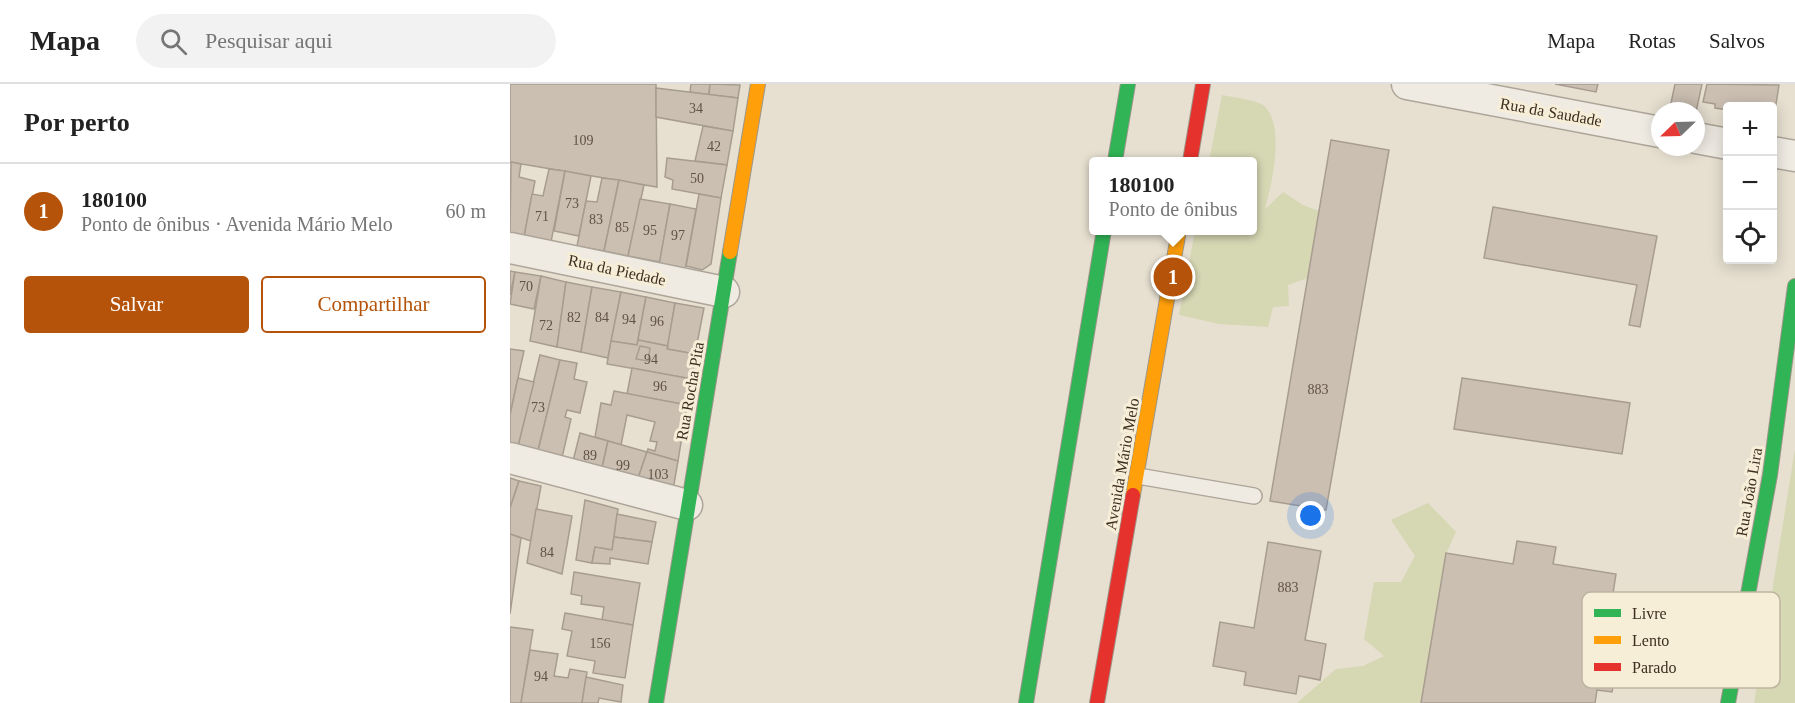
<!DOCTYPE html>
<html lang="pt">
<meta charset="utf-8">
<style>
:root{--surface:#fff;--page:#f2f2f2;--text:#222;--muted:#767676;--line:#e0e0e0;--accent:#b45309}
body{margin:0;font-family:"Times New Roman",serif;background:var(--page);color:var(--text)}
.controls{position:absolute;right:18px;top:18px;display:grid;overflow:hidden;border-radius:6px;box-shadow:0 3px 15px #0003}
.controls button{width:54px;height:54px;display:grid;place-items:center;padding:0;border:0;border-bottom:2px solid var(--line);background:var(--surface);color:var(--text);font:30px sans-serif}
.compass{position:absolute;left:1141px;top:18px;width:54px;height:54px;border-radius:50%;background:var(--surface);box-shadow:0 3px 15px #0003;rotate:247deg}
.you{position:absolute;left:801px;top:432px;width:21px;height:21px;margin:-15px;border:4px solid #fff;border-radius:50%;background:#1a73e8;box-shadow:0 0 0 9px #1a73e833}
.badge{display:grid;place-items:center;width:39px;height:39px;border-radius:50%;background:var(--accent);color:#fff;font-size:20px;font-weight:700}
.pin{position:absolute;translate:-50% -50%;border:3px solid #fff;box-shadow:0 2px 6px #0006}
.popup{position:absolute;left:579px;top:73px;width:168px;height:78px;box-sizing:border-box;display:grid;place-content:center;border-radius:6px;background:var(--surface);filter:drop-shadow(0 2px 4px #0005);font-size:20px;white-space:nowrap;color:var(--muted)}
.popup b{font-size:22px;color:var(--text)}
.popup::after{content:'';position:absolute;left:50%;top:100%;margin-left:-12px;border:12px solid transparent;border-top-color:var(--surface)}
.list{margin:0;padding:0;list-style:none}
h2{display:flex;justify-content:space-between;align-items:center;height:78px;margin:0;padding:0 24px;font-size:26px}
h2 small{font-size:20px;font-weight:400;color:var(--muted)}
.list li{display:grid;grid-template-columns:39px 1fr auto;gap:18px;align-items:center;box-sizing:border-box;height:96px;padding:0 24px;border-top:2px solid var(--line)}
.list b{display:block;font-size:22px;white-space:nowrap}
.list p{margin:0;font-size:20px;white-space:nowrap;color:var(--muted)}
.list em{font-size:20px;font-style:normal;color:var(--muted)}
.actions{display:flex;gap:12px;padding:18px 24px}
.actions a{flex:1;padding:14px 0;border:2px solid var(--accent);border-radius:6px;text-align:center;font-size:21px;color:var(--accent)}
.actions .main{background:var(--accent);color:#fff}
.icon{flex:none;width:33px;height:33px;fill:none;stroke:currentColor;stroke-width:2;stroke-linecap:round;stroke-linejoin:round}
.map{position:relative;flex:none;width:1285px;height:619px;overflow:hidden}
header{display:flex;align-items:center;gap:36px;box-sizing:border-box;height:84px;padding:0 30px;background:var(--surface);border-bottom:2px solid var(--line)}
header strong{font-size:28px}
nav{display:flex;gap:33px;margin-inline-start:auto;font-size:21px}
.search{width:420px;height:54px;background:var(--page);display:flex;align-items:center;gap:15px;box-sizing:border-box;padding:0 21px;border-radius:33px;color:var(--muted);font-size:22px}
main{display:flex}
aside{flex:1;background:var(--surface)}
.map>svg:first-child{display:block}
.green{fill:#d6d7b3}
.building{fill:#cbbfb2;stroke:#a89c90;stroke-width:1.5}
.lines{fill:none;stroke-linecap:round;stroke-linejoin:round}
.lane-casing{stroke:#ada599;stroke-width:18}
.street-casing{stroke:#ada599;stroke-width:33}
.fast-casing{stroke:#9c958a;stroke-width:16}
.slow-casing{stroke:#9c958a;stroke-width:16}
.jam-casing{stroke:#9c958a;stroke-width:16}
.lane{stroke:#efebe3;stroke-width:15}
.street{stroke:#efebe3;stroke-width:30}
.fast{stroke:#30b455;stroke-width:14}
.slow{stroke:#ff9f0a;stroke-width:14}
.jam{stroke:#e5322d;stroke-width:14}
.labels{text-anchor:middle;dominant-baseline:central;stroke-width:6;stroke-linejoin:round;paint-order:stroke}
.number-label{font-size:14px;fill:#605244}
.street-label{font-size:16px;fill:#3d2e20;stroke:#f7eed8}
.key{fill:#f7eed8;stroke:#bfb4a1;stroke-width:1.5}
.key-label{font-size:16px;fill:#3d2e20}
</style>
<header>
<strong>Mapa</strong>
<div class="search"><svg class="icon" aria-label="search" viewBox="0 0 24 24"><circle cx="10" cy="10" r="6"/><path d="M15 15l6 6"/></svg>Pesquisar aqui</div>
<nav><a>Mapa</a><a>Rotas</a><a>Salvos</a></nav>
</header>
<main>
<aside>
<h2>Por perto<small></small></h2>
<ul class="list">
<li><span class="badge">1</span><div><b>180100</b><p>Ponto de ônibus · Avenida Mário Melo</p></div><em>60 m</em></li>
</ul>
<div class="actions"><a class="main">Salvar</a><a>Compartilhar</a></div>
</aside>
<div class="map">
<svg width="1285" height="619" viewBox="0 0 1285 619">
<rect width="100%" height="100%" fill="#e7e0d1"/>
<!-- green -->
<g class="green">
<path d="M712,11C722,13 745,16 753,21C776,39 762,100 755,125L773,108L793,121L809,127L798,194L778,201L779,222L763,223L758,243L709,240L669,231L685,147L742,146V77H699Z"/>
<polygon points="1285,365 1285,619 1244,619"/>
<polygon points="918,419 946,448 936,470 911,619 787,619 826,585 853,582 874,572 854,555 864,498 891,498 905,472 881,436"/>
</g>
<!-- building -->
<g class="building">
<polygon points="0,0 146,0 147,103 0,78"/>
<polygon points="181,0 200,0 199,11 180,8"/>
<polygon points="200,0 230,1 228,14 199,11"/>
<polygon points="1045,0 1088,0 1086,8"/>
<polygon points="1165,0 1192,0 1186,28 1160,24"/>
<polygon points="1197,0 1269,1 1264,33 1262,22 1218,22 1218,26 1205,24 1205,20 1193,18"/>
<polygon points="146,4 228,14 223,47 146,33"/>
<polygon points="193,42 223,47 217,81 185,77"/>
<polygon points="821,56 879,66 816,426 760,417"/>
<polygon points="157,74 217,81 211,114 162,105 163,96 155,93"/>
<polygon points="1,78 11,80 9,93 25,97 14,153 0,150"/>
<polygon points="39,85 55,87 41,158 14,153 22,110 33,112"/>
<polygon points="55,87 81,92 69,152 44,147"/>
<polygon points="92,94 109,96 94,167 67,162 76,117 87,118"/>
<polygon points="109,96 134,101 118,172 94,167"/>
<polygon points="189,110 211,114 201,180 192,186 176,182"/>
<polygon points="130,115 160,120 150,178 118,172"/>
<polygon points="160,120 186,125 175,186 149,181"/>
<polygon points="983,123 1147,152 1130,243 1119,241 1127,201 974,174"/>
<polygon points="0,187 5,188 0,211"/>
<polygon points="5,188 31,192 24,225 0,220"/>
<polygon points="31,192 56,198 47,263 20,257"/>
<polygon points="56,198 82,203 71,268 47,263"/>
<polygon points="82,203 111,208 98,274 71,268"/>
<polygon points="111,208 136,213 127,261 101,257"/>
<polygon points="136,213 165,219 158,262 128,256"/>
<polygon points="165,219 194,224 185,270 157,265"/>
<polygon points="128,256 158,262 157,265 185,270 182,295 97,280 101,257 127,261"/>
<polygon points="130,262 140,264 138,277 126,275"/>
<polygon points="0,265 14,267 0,330"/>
<polygon points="30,271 50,276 26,375 6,370"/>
<polygon points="50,276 67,279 64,295 77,298 70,329 57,326 55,333 61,335 50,382 26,375"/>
<polygon points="122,284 182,295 177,321 117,310"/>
<polygon points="8,294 24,298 6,370 0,368 0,331"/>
<polygon points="952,294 1120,319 1112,370 944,345"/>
<polygon points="104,307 177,321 168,377 137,368 138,365 145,367 147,358 140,357 145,338 117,331 111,361 85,353 91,319 101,321"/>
<polygon points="70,349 98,357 90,393 61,385"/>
<polygon points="98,357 137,368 125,403 90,393"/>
<polygon points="137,368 168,377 163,406 125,403"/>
<polygon points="0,394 9,397 0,424"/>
<polygon points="9,397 31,402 21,457 0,450 0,424"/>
<polygon points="75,416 108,425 102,466 85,463 82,479 66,476"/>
<polygon points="26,425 62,432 52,490 17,479"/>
<polygon points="107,430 146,438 142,458 104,453"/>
<polygon points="0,450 11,454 0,530"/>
<polygon points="104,453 142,458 138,480 100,474 100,480 82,479 85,463 102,466"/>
<polygon points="1007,457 1046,463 1043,480 1106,490 1092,579 1107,582 1102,608 1087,606 1085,619 911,619 936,469 1003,480"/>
<polygon points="758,458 811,467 795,556 816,560 810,596 789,592 786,610 734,601 736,588 703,582 710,538 744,544"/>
<polygon points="64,488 130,499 123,541 92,536 94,523 71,520 72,512 61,510"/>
<polygon points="55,529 123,541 115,594 83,589 85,577 57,572 62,547 52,545"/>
<polygon points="0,543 23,546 11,619 0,619"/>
<polygon points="20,566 48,570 44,592 58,594 60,585 77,588 72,619 11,619"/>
<polygon points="76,593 113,601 111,618 89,614 88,619 72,619"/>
</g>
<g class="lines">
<defs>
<polyline id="lane" points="628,392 744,412"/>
<g id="street">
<polyline points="897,0 1150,48"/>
<polyline points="1186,54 1218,60"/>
<polyline points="1262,68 1285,72"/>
<polyline points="0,164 214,208"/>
<polyline points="0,374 177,421"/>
</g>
<g id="fast">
<polyline points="605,77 618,0"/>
<polyline points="146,619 220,168"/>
<polyline points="516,619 594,146"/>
<polyline points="1218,619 1260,391 1285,202"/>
</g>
<g id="slow">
<polyline points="220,168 248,0"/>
<polyline points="623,411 669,146"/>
</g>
<g id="jam">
<polyline points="680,77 693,0"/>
<polyline points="587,619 623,411"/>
</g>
</defs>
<!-- lane casing -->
<use href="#lane" class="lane-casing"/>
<!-- street casing -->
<use href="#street" class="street-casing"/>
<!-- fast casing -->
<use href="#fast" class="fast-casing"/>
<!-- slow casing -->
<use href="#slow" class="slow-casing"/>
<!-- jam casing -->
<use href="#jam" class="jam-casing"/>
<!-- lane -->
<use href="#lane" class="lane"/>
<!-- street -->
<use href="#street" class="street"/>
<!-- fast -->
<use href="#fast" class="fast"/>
<!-- slow -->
<use href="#slow" class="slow"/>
<!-- jam -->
<use href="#jam" class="jam"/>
</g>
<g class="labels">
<!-- number labels -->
<g class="number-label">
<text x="186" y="24">34</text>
<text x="73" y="56">109</text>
<text x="204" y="62">42</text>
<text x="187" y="94">50</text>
<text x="62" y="119">73</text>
<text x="32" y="132">71</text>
<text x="86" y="135">83</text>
<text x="112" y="143">85</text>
<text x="140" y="146">95</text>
<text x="168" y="151">97</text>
<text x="16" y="202">70</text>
<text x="64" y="233">82</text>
<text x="92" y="233">84</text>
<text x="119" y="235">94</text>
<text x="147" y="237">96</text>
<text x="36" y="241">72</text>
<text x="141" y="275">94</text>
<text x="150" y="302">96</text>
<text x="808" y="305">883</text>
<text x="28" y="323">73</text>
<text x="80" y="371">89</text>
<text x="113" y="381">99</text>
<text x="148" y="390">103</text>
<text x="37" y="468">84</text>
<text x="778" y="503">883</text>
<text x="90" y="559">156</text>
<text x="31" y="592">94</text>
</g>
<!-- street labels -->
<g class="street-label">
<text transform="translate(1041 28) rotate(10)">Rua da Saudade</text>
<text transform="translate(107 186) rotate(12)">Rua da Piedade</text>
<text transform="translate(180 307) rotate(-80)">Rua Rocha Pita</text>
<text transform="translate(612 380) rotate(-80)">Avenida Mário Melo</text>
<text transform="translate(1239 408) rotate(-80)">Rua João Lira</text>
</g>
</g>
<!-- legend -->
<rect x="1072" y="508" width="198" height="96" rx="9" class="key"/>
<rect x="1084" y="525" width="27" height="8" fill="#30b455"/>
<rect x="1084" y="552" width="27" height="8" fill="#ff9f0a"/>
<rect x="1084" y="579" width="27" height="8" fill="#e5322d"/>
<g class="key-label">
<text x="1122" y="535">Livre</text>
<text x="1122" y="562">Lento</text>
<text x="1122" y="589">Parado</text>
</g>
</svg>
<div class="controls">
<button>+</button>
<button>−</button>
<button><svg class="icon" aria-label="locate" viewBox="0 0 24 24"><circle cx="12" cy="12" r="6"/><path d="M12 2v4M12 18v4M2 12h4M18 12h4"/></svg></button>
</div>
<svg class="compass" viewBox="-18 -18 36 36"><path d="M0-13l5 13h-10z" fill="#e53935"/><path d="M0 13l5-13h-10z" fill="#767676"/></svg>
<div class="you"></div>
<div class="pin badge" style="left:663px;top:193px">1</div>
<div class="popup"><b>180100</b>Ponto de ônibus</div>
</div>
</main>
